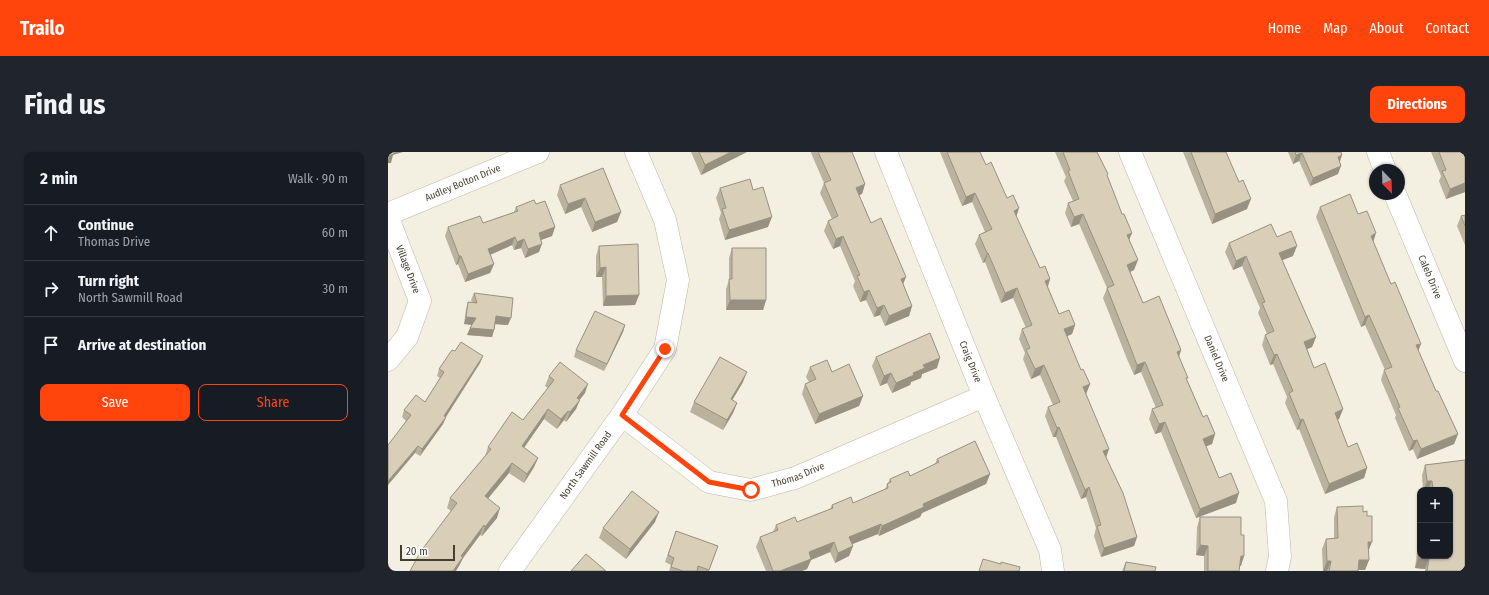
<!DOCTYPE html>
<meta charset="utf-8">
<style>
:root{--surface:#171b24;--page:#20242c;--text:#f1f3f6;--muted:#9ea1a6;--line:#363941;--accent:#ff450c}
body{margin:0;font-family:"Fira Sans Condensed",sans-serif;background:var(--page);color:var(--text)}
.controls{position:absolute;right:12px;bottom:12px;display:grid;overflow:hidden;border-radius:8px;box-shadow:0 1px 3px #0004}
.controls button{width:36px;height:36px;display:grid;place-items:center;padding:0;border:0;border-bottom:1px solid var(--line);background:var(--surface);color:var(--text);font:20px sans-serif}
.compass{position:absolute;left:981px;top:12px;width:36px;height:36px;border-radius:50%;background:var(--surface);box-shadow:0 1px 3px #0004;rotate:157deg}
.scale{position:absolute;left:12px;bottom:10px;width:55px;box-sizing:border-box;padding-left:4px;border:2px solid #453f31;border-top:0;font-size:11px;line-height:14px;white-space:nowrap;color:#453f31;-webkit-text-stroke:3px #fff;paint-order:stroke}
.stop{position:absolute;width:12px;height:12px;margin:-9px;border:3px solid #ff450c;border-radius:50%;background:#fff}
.stop.end{background:#ff450c;border-color:#fff;box-shadow:0 1px 4px #0008}
.list{margin:0;padding:0;list-style:none}
h2{display:flex;justify-content:space-between;align-items:center;height:52px;margin:0;padding:0 16px;font-size:17px}
h2 small{font-size:13px;font-weight:400;color:var(--muted)}
.list li{display:grid;grid-template-columns:26px 1fr auto;gap:12px;align-items:center;box-sizing:border-box;height:56px;padding:0 16px;border-top:1px solid var(--line)}
.list b{display:block;font-size:15px;white-space:nowrap}
.list p{margin:0;font-size:13px;white-space:nowrap;color:var(--muted)}
.list em{font-size:13px;font-style:normal;color:var(--muted)}
.actions{display:flex;gap:8px;padding:12px 16px}
.actions a{flex:1;padding:9px 0;border:1px solid var(--accent);border-radius:8px;text-align:center;font-size:14px;color:var(--accent)}
.actions .main{background:var(--accent);color:#fff}
.icon{flex:none;width:22px;height:22px;fill:none;stroke:currentColor;stroke-width:2;stroke-linecap:round;stroke-linejoin:round}
.map{position:relative;flex:none;width:1077px;height:419px;overflow:hidden;border-radius:8px}
header{display:flex;align-items:center;gap:24px;box-sizing:border-box;height:56px;padding:0 20px;background:var(--accent);color:#fff}
header strong{font-size:19px}
nav{display:flex;gap:22px;margin-inline-start:auto;font-size:14px}
.intro{display:flex;align-items:center;justify-content:space-between;box-sizing:border-box;height:96px;padding:0 24px}
h1{margin:0;font-size:28px}
.button{padding:10px 18px;border-radius:8px;background:var(--accent);color:#fff;font-size:14px;font-weight:700}
main{display:flex;gap:24px;padding:0 24px}
aside{flex:1;background:var(--surface);border-radius:8px;box-shadow:0 1px 3px #0004}
.map>svg:first-child{display:block}
.lines{fill:none;stroke-linecap:round;stroke-linejoin:round}
.minor-casing{stroke:#bfb8a3;stroke-width:23}
.minor{stroke:#fff;stroke-width:22}
.wall{fill:#bbb29e}
.shaded-wall{fill:#989181}
.building{fill:#d9cfb8;stroke:#989181}
.route{stroke:#ff450c;stroke-width:5}
.labels{text-anchor:middle;dominant-baseline:central;stroke-width:4;stroke-linejoin:round;paint-order:stroke}
.street-label{font-size:10px;fill:#453f31;stroke:#fff}
</style>
<header>
<strong>Trailo</strong>
<nav><a>Home</a><a>Map</a><a>About</a><a>Contact</a></nav>
</header>
<div class="intro"><h1>Find us</h1><a class="button">Directions</a></div>
<main>
<aside>
<h2>2 min<small>Walk · 90 m</small></h2>
<ul class="list">
<li><svg class="icon" aria-label="ahead" viewBox="0 0 24 24"><path d="M12 20V5M6 11l6-6 6 6"/></svg><div><b>Continue</b><p>Thomas Drive</p></div><em>60 m</em></li>
<li><svg class="icon" aria-label="right" viewBox="0 0 24 24"><path d="M7 20v-9h11M14 6l5 5-5 5"/></svg><div><b>Turn right</b><p>North Sawmill Road</p></div><em>30 m</em></li>
<li><svg class="icon" aria-label="arrive" viewBox="0 0 24 24"><path d="M6 21V4h12l-3 4 3 4H6"/></svg><div><b>Arrive at destination</b></div></li>
</ul>
<div class="actions"><a class="main">Save</a><a>Share</a></div>
</aside>
<div class="map">
<svg width="1077" height="419" viewBox="0 0 1077 419">
<rect width="100%" height="100%" fill="#f3efe1"/>
<g class="lines">
<defs>
<g id="minor">
<path id="s1" d="M498,0L596,244L662,398L665,419"/>
<path id="s2" d="M742,0L888,349L892,405L889,419"/>
<polyline points="990,0 997,18"/>
<path id="s3" d="M1007,42L1077,209"/>
<path id="s4" d="M0,62L150,0"/>
<path id="s5" d="M0,66L32,149L19,185L0,208"/>
<path id="s6" d="M234,263L321,330L363,338L407,326L596,244"/>
<path id="s7" d="M122,419L234,263L277,197L290,128L277,68L248,0"/>
</g>
</defs>
<!-- minor casing -->
<use href="#minor" class="minor-casing"/>
<!-- minor -->
<use href="#minor" class="minor"/>
</g>
<!-- wall -->
<g class="wall">
<polygon points="303,0 359,0 313,23"/>
<polygon points="423,0 464,0 477,32 474,42 471,43 483,71 515,133 524,154 521,164 497,174 492,163 486,165 478,148 472,150 465,134 467,129 452,94 445,97 436,79 440,69 444,67 432,41 436,31 423,1"/>
<polygon points="552,0 592,0 598,13 628,65 652,116 662,127 660,135 671,162 687,173 684,182 679,184 693,218 702,232 698,242 718,306 749,385 746,394 713,405 706,384 708,376 698,345 693,347 668,285 665,285 657,264 660,255 665,253 652,223 643,227 635,207 637,201 631,187 634,177 638,176 625,146 613,151 597,110 595,111 587,92 591,83 597,80 584,50 574,54"/>
<polygon points="667,0 709,0 734,62 744,81 741,88 746,118 742,120 755,151 793,198 791,204 799,228 815,265 827,282 824,292 818,294 831,326 848,351 808,366 773,280 767,282 761,267 764,257 768,256 753,220 746,223 739,207 715,146 719,136 691,72 683,75 677,61 680,51 685,49 676,29 678,25"/>
<polygon points="795,0 838,0 859,57 824,72"/>
<polygon points="900,0 953,0 954,3 952,10 950,22 922,34 911,9 905,12"/>
<polygon points="1043,0 1077,0 1077,40 1058,47 1051,29 1053,24"/>
<polygon points="172,33 233,60 229,70 204,80 193,55 177,62 169,43"/>
<polygon points="332,36 365,38 380,75 337,88 331,67 333,61 328,46"/>
<polygon points="148,52 167,75 164,84 153,88 151,100 137,106 133,96 126,98 124,93 102,103 106,112 102,121 77,130 70,112 68,113 57,84 60,75 95,71 126,60 128,55"/>
<polygon points="932,55 985,90 1030,198 1048,239 1070,282 1066,292 1029,307 1025,297 1021,299 1007,266 1008,263 993,228 996,218 997,218 977,173 973,175 928,65"/>
<polygon points="1077,63 1077,93 1069,74 1073,64"/>
<polygon points="889,85 905,104 894,108 928,185 924,195 919,197 926,216 955,257 951,267 950,268 960,295 979,316 976,326 937,342 911,277 909,278 897,251 899,245 885,212 882,213 874,193 877,183 879,182 870,161 872,156 854,114 845,118 837,100 841,91"/>
<polygon points="211,94 251,143 247,153 215,154 214,125 208,125 208,104"/>
<polygon points="344,96 378,148 375,158 338,158 338,137 341,128 341,106"/>
<polygon points="86,141 120,173 107,172 106,178 104,185 79,183 84,173 76,172 78,157 80,150 84,150 83,148"/>
<polygon points="237,173 235,180 216,219 186,205 188,198"/>
<polygon points="67,199 95,204 92,211 58,265 55,272 32,304 5,287 18,269 14,265 16,258 37,250 52,226 49,224 51,217"/>
<polygon points="488,205 549,216 534,222 533,226 523,230 522,233 504,241 499,231 492,234 484,214"/>
<polygon points="422,215 444,220 475,244 471,254 427,272 414,242 417,232 421,230 418,225"/>
<polygon points="161,224 197,241 191,248 188,257 178,270 176,268 169,277 156,267 136,296 150,306 146,315 136,331 121,321 100,346 109,366 94,384 92,383 75,406 71,414 63,359 59,356 62,346 97,304 100,295 135,268 160,236 157,234"/>
<polygon points="355,230 344,248 349,251 345,261 335,278 302,260 306,250"/>
<polygon points="549,307 602,322 598,332 534,361 532,365 491,384 490,382 464,392 465,394 461,404 447,411 442,400 423,408 419,417 414,419 378,419 368,395 372,385 385,380 388,373 409,370 442,357 444,353 465,351 497,337 502,327 522,324 547,312"/>
<polygon points="1077,308 1077,419 1037,419 1037,417 1027,416 1029,400 1032,391 1032,404 1062,404 1062,338 1035,338 1034,323 1037,313"/>
<polygon points="949,355 975,360 981,408 977,418 970,418 970,419 935,419 934,397 938,387 946,386 946,365"/>
<polygon points="812,365 853,383 856,404 852,414 851,419 816,419 816,404 808,403 809,375"/>
<polygon points="267,370 238,407 211,386 215,376"/>
<polygon points="288,379 330,394 321,419 281,419 283,413 277,410"/>
<polygon points="738,410 767,419 734,419"/>
</g>
<!-- shaded-wall -->
<g class="shaded-wall">
<polygon points="2,0 15,0 5,3 3,11 0,11 0,4"/>
<polygon points="343,0 359,0 313,23 317,13"/>
<polygon points="914,1 911,9 905,12 908,3"/>
<polygon points="954,3 951,11 950,5"/>
<polygon points="953,14 950,22 922,34 925,26"/>
<polygon points="1077,31 1077,40 1058,47 1062,37"/>
<polygon points="477,32 474,42 464,46 468,36"/>
<polygon points="587,41 584,50 574,54 578,45"/>
<polygon points="197,46 193,55 177,62 180,52"/>
<polygon points="863,47 859,57 824,72 827,62"/>
<polygon points="631,56 628,66 626,59"/>
<polygon points="233,60 229,70 204,80 207,70"/>
<polygon points="695,62 691,72 683,75 686,65"/>
<polygon points="384,65 380,75 337,88 341,78"/>
<polygon points="167,75 164,84 147,90 151,81"/>
<polygon points="744,81 740,90 739,83"/>
<polygon points="988,81 985,91 983,84"/>
<polygon points="455,84 452,94 445,97 448,87"/>
<polygon points="127,85 124,93 97,105 100,97"/>
<polygon points="136,87 133,96 126,98 129,90"/>
<polygon points="154,92 151,100 137,106 140,97"/>
<polygon points="909,94 905,104 887,111 891,101"/>
<polygon points="599,101 600,101 597,110 595,111"/>
<polygon points="71,104 73,104 70,112 68,113"/>
<polygon points="858,104 854,114 845,118 848,109"/>
<polygon points="750,108 746,118 735,123 739,113"/>
<polygon points="106,112 102,121 77,130 80,122"/>
<polygon points="218,115 214,125 208,125 212,116"/>
<polygon points="518,125 514,135 513,127"/>
<polygon points="662,127 659,136 657,129"/>
<polygon points="629,136 625,146 613,151 617,141"/>
<polygon points="481,138 478,148 472,150 476,140"/>
<polygon points="251,143 247,153 215,154 218,144"/>
<polygon points="342,148 378,148 375,158 338,158"/>
<polygon points="496,153 492,163 486,165 489,156"/>
<polygon points="524,154 521,164 497,174 501,164"/>
<polygon points="981,163 977,173 973,175 977,165"/>
<polygon points="108,164 123,166 120,173 105,172"/>
<polygon points="78,165 88,166 85,173 76,172"/>
<polygon points="237,173 235,180 216,219 219,212"/>
<polygon points="687,173 684,182 673,187 676,177"/>
<polygon points="82,176 106,178 104,185 79,183"/>
<polygon points="928,185 924,195 913,200 916,190"/>
<polygon points="1033,192 1029,202 1028,193"/>
<polygon points="793,198 790,208 789,200"/>
<polygon points="889,202 885,212 882,213 886,203"/>
<polygon points="95,204 92,211 54,271 56,264"/>
<polygon points="552,206 549,216 534,222 533,226 523,230 522,233 504,241 508,231 525,221 535,213"/>
<polygon points="757,210 753,220 746,223 749,213"/>
<polygon points="656,213 652,223 643,227 647,217"/>
<polygon points="359,220 355,230 339,257 343,247"/>
<polygon points="503,221 499,231 492,234 496,224"/>
<polygon points="200,232 197,241 186,255 189,246"/>
<polygon points="702,232 698,242 695,235"/>
<polygon points="475,244 471,254 427,272 431,262"/>
<polygon points="192,248 188,257 178,270 182,260"/>
<polygon points="349,251 345,261 335,278 339,268"/>
<polygon points="160,257 156,267 130,304 134,294"/>
<polygon points="955,257 951,267 943,271 947,261"/>
<polygon points="180,259 176,268 169,277 173,267"/>
<polygon points="58,265 55,272 32,304 34,297"/>
<polygon points="915,267 911,277 909,278 912,268"/>
<polygon points="777,270 773,280 767,282 771,272"/>
<polygon points="671,275 668,285 665,285 669,276"/>
<polygon points="827,282 824,292 812,297 815,287"/>
<polygon points="1070,282 1066,292 1029,307 1033,297"/>
<polygon points="1029,288 1025,297 1021,299 1025,289"/>
<polygon points="30,294 27,301 0,333 0,329"/>
<polygon points="721,297 718,306 715,299"/>
<polygon points="150,306 146,315 136,331 139,322"/>
<polygon points="124,311 121,321 94,354 97,344"/>
<polygon points="979,316 976,326 937,342 941,332"/>
<polygon points="602,322 598,332 534,361 532,365 491,384 494,374 535,352"/>
<polygon points="1039,329 1044,329 1040,338 1036,338"/>
<polygon points="701,335 698,345 693,347 697,338"/>
<polygon points="851,341 848,351 808,366 812,357"/>
<polygon points="112,356 109,366 94,384 97,375"/>
<polygon points="271,360 267,370 238,407 242,397"/>
<polygon points="493,372 490,382 457,395 461,385"/>
<polygon points="96,373 92,383 75,406 71,414 68,419 65,419 73,404"/>
<polygon points="749,385 746,394 713,405 716,396"/>
<polygon points="446,390 442,400 423,408 419,417 414,419 392,419 421,400"/>
<polygon points="980,390 984,390 980,400"/>
<polygon points="812,393 820,394 816,404 808,403"/>
<polygon points="465,394 461,404 447,411 450,401"/>
<polygon points="853,404 856,404 853,414 850,414"/>
<polygon points="1030,406 1041,407 1037,417 1027,416"/>
<polygon points="971,408 981,408 977,418 968,418"/>
<polygon points="939,409 943,409 939,419 935,419"/>
</g>
<!-- building -->
<g class="building">
<polygon points="0,0 5,0 6,2 0,4"/>
<polygon points="311,0 343,0 317,13"/>
<polygon points="430,0 464,0 477,32 468,36 483,71 493,66 518,125 513,127 524,154 501,164 496,153 489,156 481,138 476,140 469,124 472,123 455,84 448,87 440,69 450,64 436,31 443,28"/>
<polygon points="559,0 592,0 598,13 603,10 619,46 625,43 631,56 626,59 652,116 657,114 662,127 657,129 671,162 681,158 687,173 676,177 693,218 695,217 702,232 695,235 721,297 715,299 735,341 749,385 716,396 709,374 713,373 701,335 697,338 671,275 669,276 660,255 672,250 656,213 647,217 638,198 642,196 634,177 644,173 629,136 617,141 600,101 599,101 591,83 604,77 587,41 578,45"/>
<polygon points="675,0 709,0 720,22 719,23 734,62 736,62 744,81 739,83 750,108 739,113 755,151 771,144 793,198 789,200 800,226 798,226 815,265 819,263 827,282 815,287 831,326 843,321 851,341 812,357 777,270 771,272 764,257 775,253 757,210 749,213 743,197 719,136 726,133 695,62 686,65 680,51 691,47 680,19 682,18"/>
<polygon points="803,0 838,0 851,30 855,28 863,47 827,62"/>
<polygon points="907,0 953,0 954,3 950,5 953,14 925,26 914,1 908,3"/>
<polygon points="1051,0 1077,0 1077,31 1062,37 1054,19 1058,18"/>
<polygon points="215,16 233,60 207,70 197,46 180,52 172,33"/>
<polygon points="362,27 365,38 375,35 384,65 341,78 334,57 338,56 332,36"/>
<polygon points="962,42 970,62 979,59 988,81 983,84 1003,132 1007,130 1033,192 1028,193 1048,239 1050,239 1070,282 1033,297 1029,288 1025,289 1010,256 1012,255 996,218 1004,215 981,163 977,165 932,55"/>
<polygon points="146,48 148,52 157,49 167,75 151,81 154,92 140,97 136,87 129,90 127,85 100,97 106,112 80,122 73,104 71,104 60,75 92,64 95,71 130,59 128,55"/>
<polygon points="1077,63 1077,74 1073,64"/>
<polygon points="883,72 889,85 903,79 909,94 891,101 928,185 916,190 926,216 937,211 955,257 947,261 960,295 969,291 979,316 941,332 915,267 912,268 901,241 905,239 889,202 886,203 877,183 886,179 874,151 877,150 858,104 848,109 841,91"/>
<polygon points="250,92 251,143 218,144 218,115 212,116 211,94"/>
<polygon points="344,96 378,96 378,148 342,148 341,127 344,127"/>
<polygon points="86,141 125,146 123,166 108,164 106,178 82,176 88,166 78,165 80,150 89,151"/>
<polygon points="207,159 237,173 219,212 188,198"/>
<polygon points="542,181 552,206 535,213 537,216 525,221 526,223 508,231 503,221 496,224 488,205"/>
<polygon points="73,190 95,204 56,264 58,265 34,297 30,294 0,329 0,293 23,263 16,258 28,243 37,250 56,220 51,217 64,198 67,199"/>
<polygon points="332,205 359,220 343,247 349,251 339,268 306,250"/>
<polygon points="439,208 444,220 461,212 475,244 431,262 417,232 428,227 422,215"/>
<polygon points="172,210 200,232 189,246 192,248 182,260 180,259 173,267 160,257 134,294 150,306 139,322 124,311 97,344 112,356 97,375 96,373 73,404 75,405 65,419 22,419 33,399 69,351 62,346 103,297 100,295 124,260 135,268 166,228 161,224"/>
<polygon points="587,289 602,322 535,352 536,355 494,374 493,372 461,385 465,394 450,401 446,390 421,400 423,407 392,419 385,419 372,385 390,378 388,373 407,365 409,370 445,356 444,353 463,345 465,351 500,336 499,332 503,330 502,327 520,319 522,324 551,310 549,307"/>
<polygon points="1077,308 1077,419 1039,419 1041,407 1030,406 1032,394 1032,404 1062,404 1062,338 1045,338 1044,329 1039,329 1037,313"/>
<polygon points="244,339 271,360 242,397 215,376"/>
<polygon points="975,354 975,360 979,359 979,364 984,364 984,390 980,390 981,408 971,408 970,419 941,419 943,409 939,409 938,387 950,386 949,355"/>
<polygon points="812,365 853,365 853,383 856,383 856,404 853,404 851,419 820,419 820,394 812,393"/>
<polygon points="288,379 330,394 321,418 310,414 309,419 295,419 283,415 286,406 280,403"/>
<polygon points="198,402 218,419 183,419"/>
<polygon points="595,407 613,412 613,410 632,415 631,419 591,419"/>
<polygon points="738,410 768,415 767,419 736,419"/>
</g>
<g class="lines">
<!-- route -->
<polyline class="route" points="277,197 234,263 321,330 363,338"/>
</g>
<g class="labels">
<!-- street labels -->
<g class="street-label">
<text stroke="none"><textPath href="#s4" startOffset="81">Audley Bolton Drive</textPath></text>
<text stroke="none"><textPath href="#s5" startOffset="55">Village Drive</textPath></text>
<text stroke="none"><textPath href="#s3" startOffset="90">Caleb Drive</textPath></text>
<text stroke="none"><textPath href="#s2" startOffset="224">Daniel Drive</textPath></text>
<text stroke="none"><textPath href="#s1" startOffset="226">Craig Drive</textPath></text>
<text stroke="none"><textPath href="#s7" startOffset="130">North Sawmill Road</textPath></text>
<text stroke="none"><textPath href="#s6" startOffset="202">Thomas Drive</textPath></text>
</g>
</g>
</svg>
<div class="controls">
<button>+</button>
<button>−</button>
</div>
<svg class="compass" viewBox="-18 -18 36 36"><path d="M0-13l5 13h-10z" fill="#e53935"/><path d="M0 13l5-13h-10z" fill="#9ea1a6"/></svg>
<div class="scale">20 m</div>
<div class="stop" style="left:363px;top:338px"></div>
<div class="stop end" style="left:277px;top:197px"></div>
</div>
</main>
